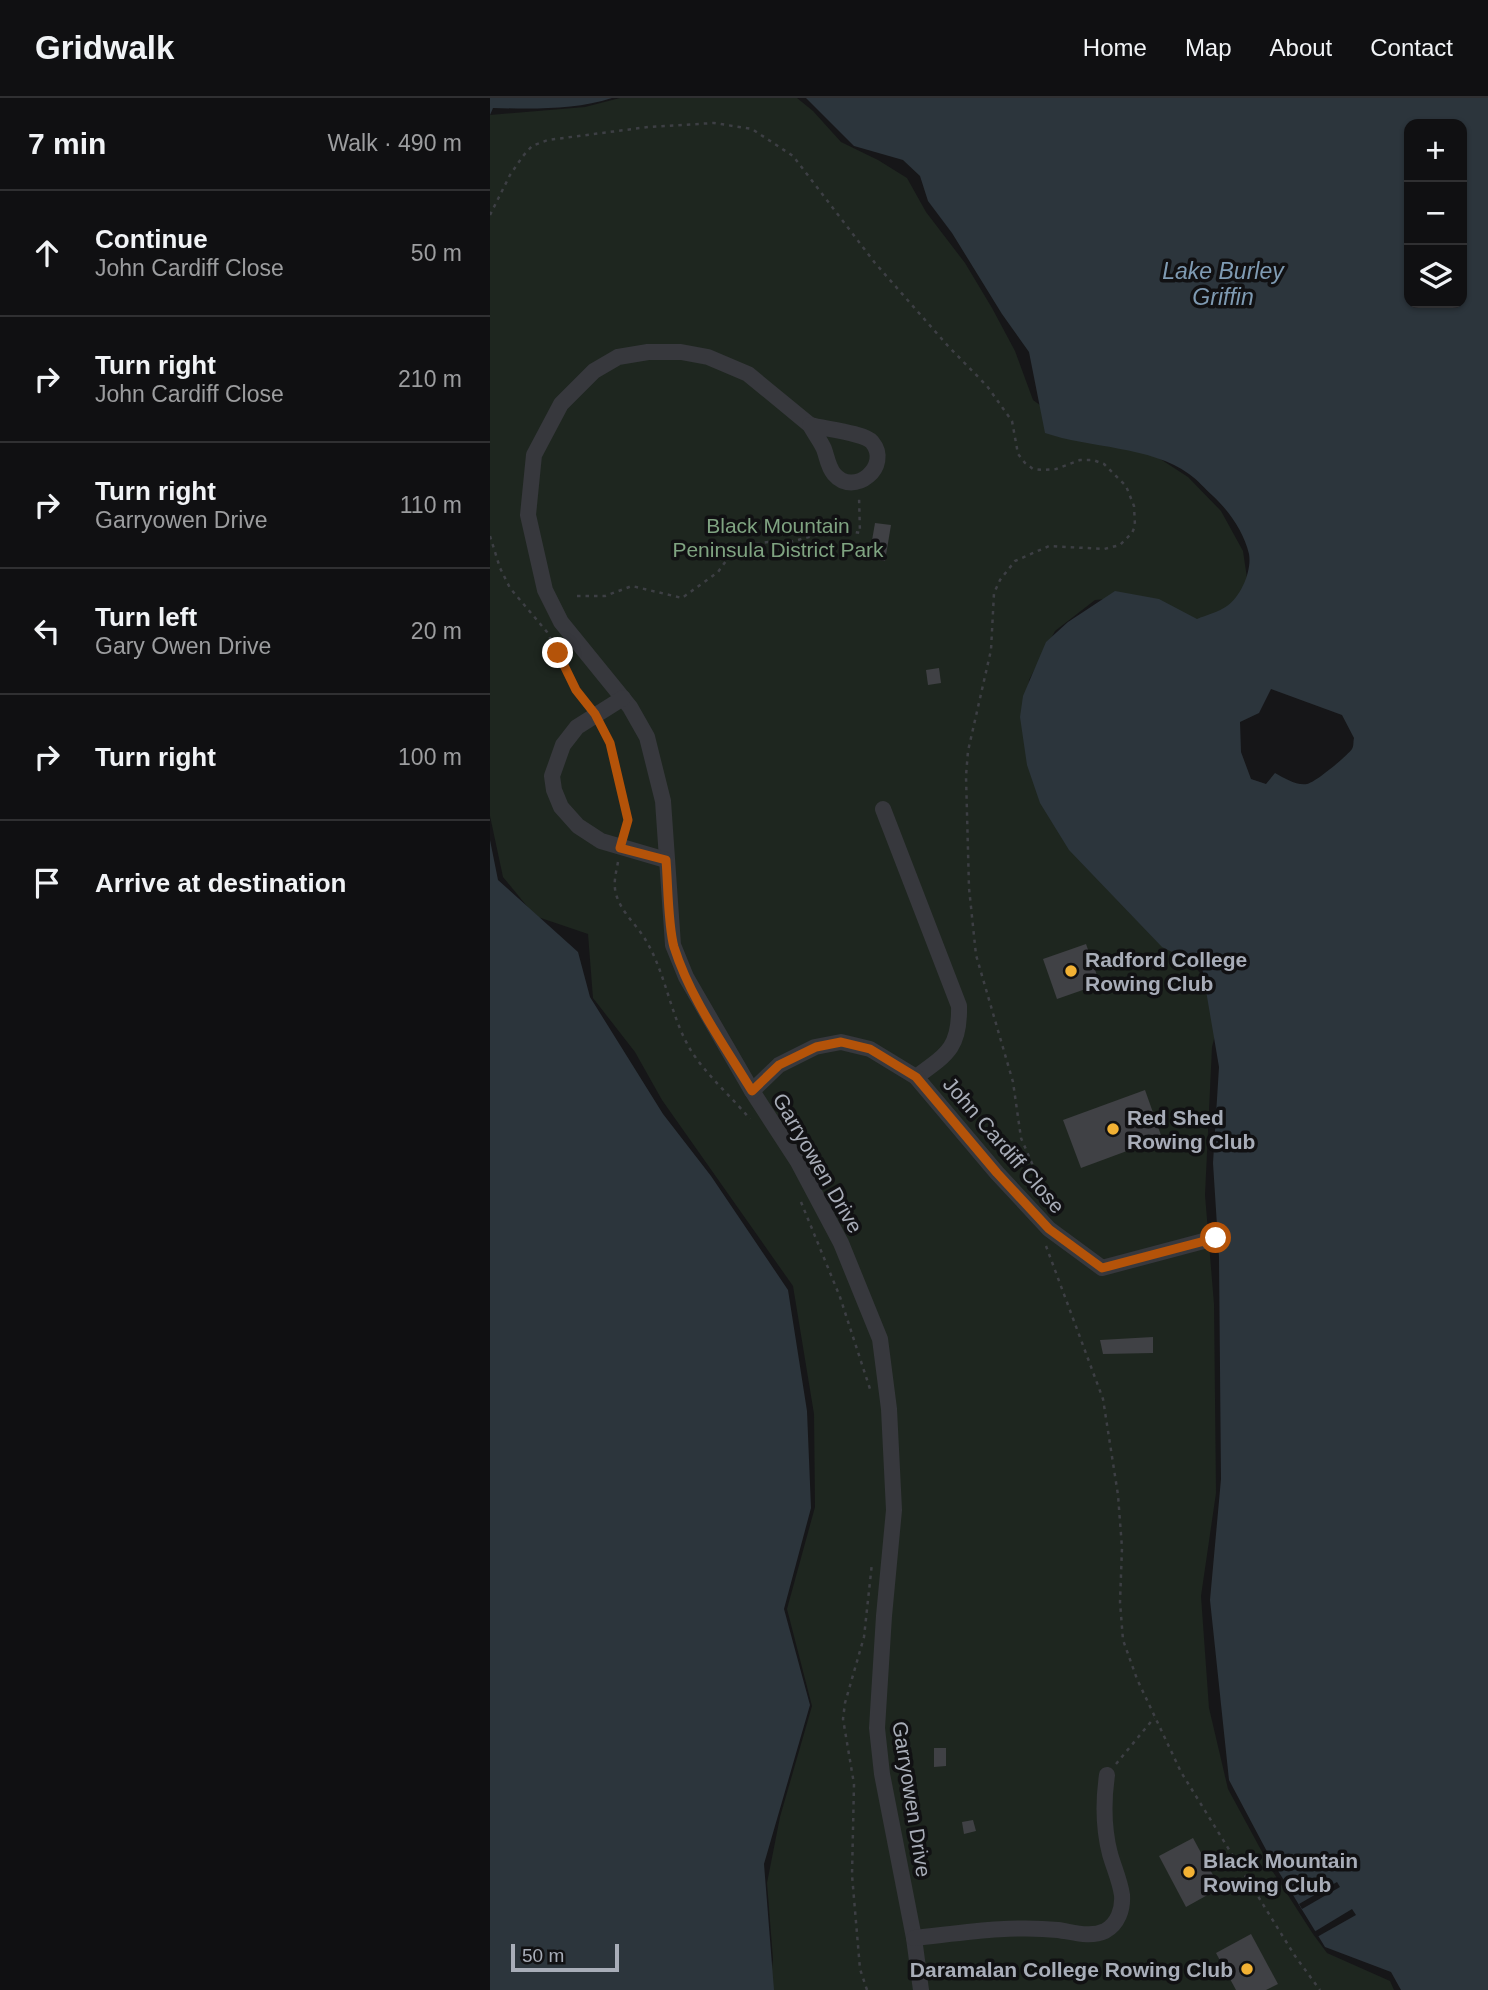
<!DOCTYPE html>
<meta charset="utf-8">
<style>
:root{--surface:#101012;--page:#1e1e20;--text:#f1f3f6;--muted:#9c9d9f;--line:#303032}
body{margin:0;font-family:Arial,sans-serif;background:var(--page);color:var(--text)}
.controls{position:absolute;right:21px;top:21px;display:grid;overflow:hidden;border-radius:14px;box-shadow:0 2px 5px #0004}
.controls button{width:63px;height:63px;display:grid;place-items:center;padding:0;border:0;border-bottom:2px solid var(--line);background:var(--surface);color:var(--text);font:35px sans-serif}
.scale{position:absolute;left:21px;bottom:18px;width:108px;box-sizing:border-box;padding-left:7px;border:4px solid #a8adb8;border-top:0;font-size:19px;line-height:24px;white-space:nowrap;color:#a8adb8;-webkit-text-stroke:5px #111113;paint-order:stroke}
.stop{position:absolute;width:21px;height:21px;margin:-16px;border:5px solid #b45309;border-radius:50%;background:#fff}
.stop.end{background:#b45309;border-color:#fff;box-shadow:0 2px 7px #0008}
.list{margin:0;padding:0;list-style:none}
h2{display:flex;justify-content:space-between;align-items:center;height:91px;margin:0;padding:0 28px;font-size:30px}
h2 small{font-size:23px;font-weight:400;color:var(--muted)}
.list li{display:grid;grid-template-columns:46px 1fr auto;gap:21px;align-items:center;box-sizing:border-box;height:126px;padding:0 28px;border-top:2px solid var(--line)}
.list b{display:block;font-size:26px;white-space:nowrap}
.list p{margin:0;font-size:23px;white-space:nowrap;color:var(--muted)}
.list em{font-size:23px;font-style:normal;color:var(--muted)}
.icon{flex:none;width:38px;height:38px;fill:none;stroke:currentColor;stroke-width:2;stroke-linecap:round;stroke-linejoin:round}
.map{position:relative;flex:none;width:998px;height:1892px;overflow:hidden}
header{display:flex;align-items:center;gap:42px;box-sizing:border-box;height:98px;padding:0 35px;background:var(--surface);border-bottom:2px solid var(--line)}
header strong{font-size:33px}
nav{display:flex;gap:38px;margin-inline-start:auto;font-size:24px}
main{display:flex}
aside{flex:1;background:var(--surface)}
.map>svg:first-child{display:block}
.green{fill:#1e261f}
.water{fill:#2c353c;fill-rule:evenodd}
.pier{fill:#161618}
.building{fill:#404145}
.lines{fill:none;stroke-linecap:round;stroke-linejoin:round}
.path{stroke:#3d3f44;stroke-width:2.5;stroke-dasharray:3.5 5;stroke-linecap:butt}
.minor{stroke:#37383d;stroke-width:16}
.route{stroke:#b45309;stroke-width:9}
.poi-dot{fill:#f2b134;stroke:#111113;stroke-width:2.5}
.labels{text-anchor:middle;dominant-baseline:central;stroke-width:7;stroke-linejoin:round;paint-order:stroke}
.park-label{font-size:21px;fill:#7fa381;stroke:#111113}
.poi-label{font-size:21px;font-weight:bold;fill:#a8adb8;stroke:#111113;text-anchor:start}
.street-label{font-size:21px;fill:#a8adb8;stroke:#111113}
.water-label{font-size:23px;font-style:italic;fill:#7f9bb3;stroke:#111113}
</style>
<header>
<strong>Gridwalk</strong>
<nav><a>Home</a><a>Map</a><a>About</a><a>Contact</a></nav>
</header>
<main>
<aside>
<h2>7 min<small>Walk · 490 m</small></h2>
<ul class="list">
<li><svg class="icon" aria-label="ahead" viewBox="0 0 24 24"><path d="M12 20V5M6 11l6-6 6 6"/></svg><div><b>Continue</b><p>John Cardiff Close</p></div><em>50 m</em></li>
<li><svg class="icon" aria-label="right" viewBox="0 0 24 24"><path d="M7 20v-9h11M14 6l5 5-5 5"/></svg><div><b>Turn right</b><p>John Cardiff Close</p></div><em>210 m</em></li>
<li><svg class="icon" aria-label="right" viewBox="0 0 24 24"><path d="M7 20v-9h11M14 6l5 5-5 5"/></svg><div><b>Turn right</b><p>Garryowen Drive</p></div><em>110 m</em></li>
<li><svg class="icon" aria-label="left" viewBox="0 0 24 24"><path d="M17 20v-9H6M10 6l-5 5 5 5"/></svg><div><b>Turn left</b><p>Gary Owen Drive</p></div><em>20 m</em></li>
<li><svg class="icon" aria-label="right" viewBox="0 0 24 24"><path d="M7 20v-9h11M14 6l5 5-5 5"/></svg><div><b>Turn right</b></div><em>100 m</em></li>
<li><svg class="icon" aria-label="arrive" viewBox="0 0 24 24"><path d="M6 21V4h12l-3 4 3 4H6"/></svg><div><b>Arrive at destination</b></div></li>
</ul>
</aside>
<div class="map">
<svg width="998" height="1892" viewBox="0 0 998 1892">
<rect width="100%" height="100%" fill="#161618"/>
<!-- green -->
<polygon class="green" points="130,0 307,0 323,13 351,44 388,62 417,80 436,114 475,165 502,210 525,253 543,302 572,323 661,355 698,379 731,413 753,453 758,487 750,507 714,529 639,499 605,502 565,533 539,582 534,637 692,854 717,883 726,933 722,949 715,1097 724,1206 726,1395 711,1498 719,1610 738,1691 783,1774 823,1836 837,1855 900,1883 904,1892 280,1892 283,1861 277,1785 290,1719 322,1608 297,1511 325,1409 324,1316 303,1188 172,1002 145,954 103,900 98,836 45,818 13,779 0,718 0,17 95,9"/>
<!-- water -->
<g class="water">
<path d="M0,0H122C85,12 43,11 3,10L0,17Z"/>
<path d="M316,0H998V1892H911L901,1874L835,1849L782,1763L739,1682L720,1502L731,1381L729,1159L723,1065L729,969L712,869L672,849L579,752L550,705L537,667L530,619L533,598L556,544L578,524L625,493L669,501L707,521C716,517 729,514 737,508C751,498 762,473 759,456C754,434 739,413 723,398C715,391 708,382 699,376C661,348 598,350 555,335L539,254L512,216L462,135L438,103L430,78L413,62L364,48ZM919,26H972V205H919ZM781,591L852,617L864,640C863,644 864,648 862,651C857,658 826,684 817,686C807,688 794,680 785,675L776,686L761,681L751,654L750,624L769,615Z"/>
<polygon points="0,742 8,782 88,854 100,899 173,1016 221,1078 298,1192 317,1313 321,1410 294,1511 320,1607 274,1766 284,1892 0,1892"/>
</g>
<!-- pier -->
<g class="pier">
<polygon points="847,1784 850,1789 812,1811 809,1806"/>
<polygon points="862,1811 866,1817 827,1839 824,1834"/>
</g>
<!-- building -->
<g class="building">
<polygon points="385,425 401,427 395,463 379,460"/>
<polygon points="449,570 451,585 438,587 436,572"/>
<polygon points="596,846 610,886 567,901 553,861"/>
<polygon points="655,992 672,1040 591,1070 573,1022"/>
<polygon points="663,1239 663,1255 613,1256 610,1242"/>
<polygon points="444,1650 456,1650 456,1668 444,1669"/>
<polygon points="483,1722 486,1733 474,1736 472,1724"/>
<polygon points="703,1740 730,1790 696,1809 669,1758"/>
<polygon points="761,1836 788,1886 776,1892 746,1892 726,1855"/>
</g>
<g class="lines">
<!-- path -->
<g class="path">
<polyline points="0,117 20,77 33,58 42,48 58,42 158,29 224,25 262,31 303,58 385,165 458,248 497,288 522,323 528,356 535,365 543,371 554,372 566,371 590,362 603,362 614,366 636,388 644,408 645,428 642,435 630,447 614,451 559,448 525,463 510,482 504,495 501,552 478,653 476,678 479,790 486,857 523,984 531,1040 561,1109"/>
<polyline points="0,438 10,470 20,490 57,534 86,592 97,606"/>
<polyline points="87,498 115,498 142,488 192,500 228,474 246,449 278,444 293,446 349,431 370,435 369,398"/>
<path d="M112,629C125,654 142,706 135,734"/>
<path d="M128,764C126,775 123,785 126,796C131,814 146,826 155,841C176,875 180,917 200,951C216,977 241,998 260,1021"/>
<polyline points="311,1104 350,1199 380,1291"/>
<polyline points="556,1148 613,1301 628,1397 632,1450 630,1504 633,1542 647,1581 691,1674 805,1858 830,1892"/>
<polyline points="626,1666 664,1620"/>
<polyline points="377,1892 370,1871 362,1777 364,1686 353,1621 355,1605 374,1539 382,1465"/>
</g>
<!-- minor -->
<g class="minor">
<polyline points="320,327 258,276 218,259 191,254 158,254 128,259 104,273 71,306 44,357 38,417 55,492 71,524 140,609 157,639 173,703 183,847 196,879 262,993 308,1064 351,1145 390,1241 399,1311 404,1412 394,1518 387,1630 392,1676 424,1840 431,1892"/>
<path d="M320,327C335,331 374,335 382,344C402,368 364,400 344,376C338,369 337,359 334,351C330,342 324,335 320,327Z"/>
<polyline points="133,600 87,629 73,647 62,678 64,692 71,709 88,728 111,743 176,762"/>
<path d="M393,711L469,908C470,949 458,956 426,979"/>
<polyline points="262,993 289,967 325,949 351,944 380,951 426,979 507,1075 559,1131 612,1170 725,1140"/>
<path d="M424,1840C472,1835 520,1827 568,1832C583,1834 600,1840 615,1833C628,1826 633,1811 632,1797C630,1783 624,1770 620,1756C613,1729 613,1705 617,1677"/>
</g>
</g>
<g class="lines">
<!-- route -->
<path class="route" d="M68,555L86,592L105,616L120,645L138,722L130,750L176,762C178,786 178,828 184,849C200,900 234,947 262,993L289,967L326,949L351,944L380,951L426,979L507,1075L559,1131L612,1170L726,1140"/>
</g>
<!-- markers -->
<g class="poi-dot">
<circle cx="581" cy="873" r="7"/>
<circle cx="623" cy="1031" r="7"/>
<circle cx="699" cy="1774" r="7"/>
<circle cx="757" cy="1871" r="7"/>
</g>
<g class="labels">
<!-- park labels -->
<g class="park-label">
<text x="288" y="427">Black Mountain<tspan x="288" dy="24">Peninsula District Park</tspan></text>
</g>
<!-- poi labels -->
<g class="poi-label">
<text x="595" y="861">Radford College<tspan x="595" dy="24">Rowing Club</tspan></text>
<text x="637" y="1019">Red Shed<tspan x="637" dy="24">Rowing Club</tspan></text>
<text x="713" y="1762">Black Mountain<tspan x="713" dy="24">Rowing Club</tspan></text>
<text x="743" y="1871" text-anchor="end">Daramalan College Rowing Club</text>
</g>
<!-- street labels -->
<g class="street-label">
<text transform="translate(514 1047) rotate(49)">John Cardiff Close</text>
<text transform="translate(328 1065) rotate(60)">Garryowen Drive</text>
<text transform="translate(422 1701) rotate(81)">Garryowen Drive</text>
</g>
<!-- water labels -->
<g class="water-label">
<text x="733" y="173">Lake Burley<tspan x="733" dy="26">Griffin</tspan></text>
</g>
</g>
</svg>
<div class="controls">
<button>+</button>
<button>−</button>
<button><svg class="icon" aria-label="layers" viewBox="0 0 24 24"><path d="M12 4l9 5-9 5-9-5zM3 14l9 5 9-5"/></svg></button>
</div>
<div class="scale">50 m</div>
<div class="stop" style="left:726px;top:1140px"></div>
<div class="stop end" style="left:68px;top:555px"></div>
</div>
</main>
